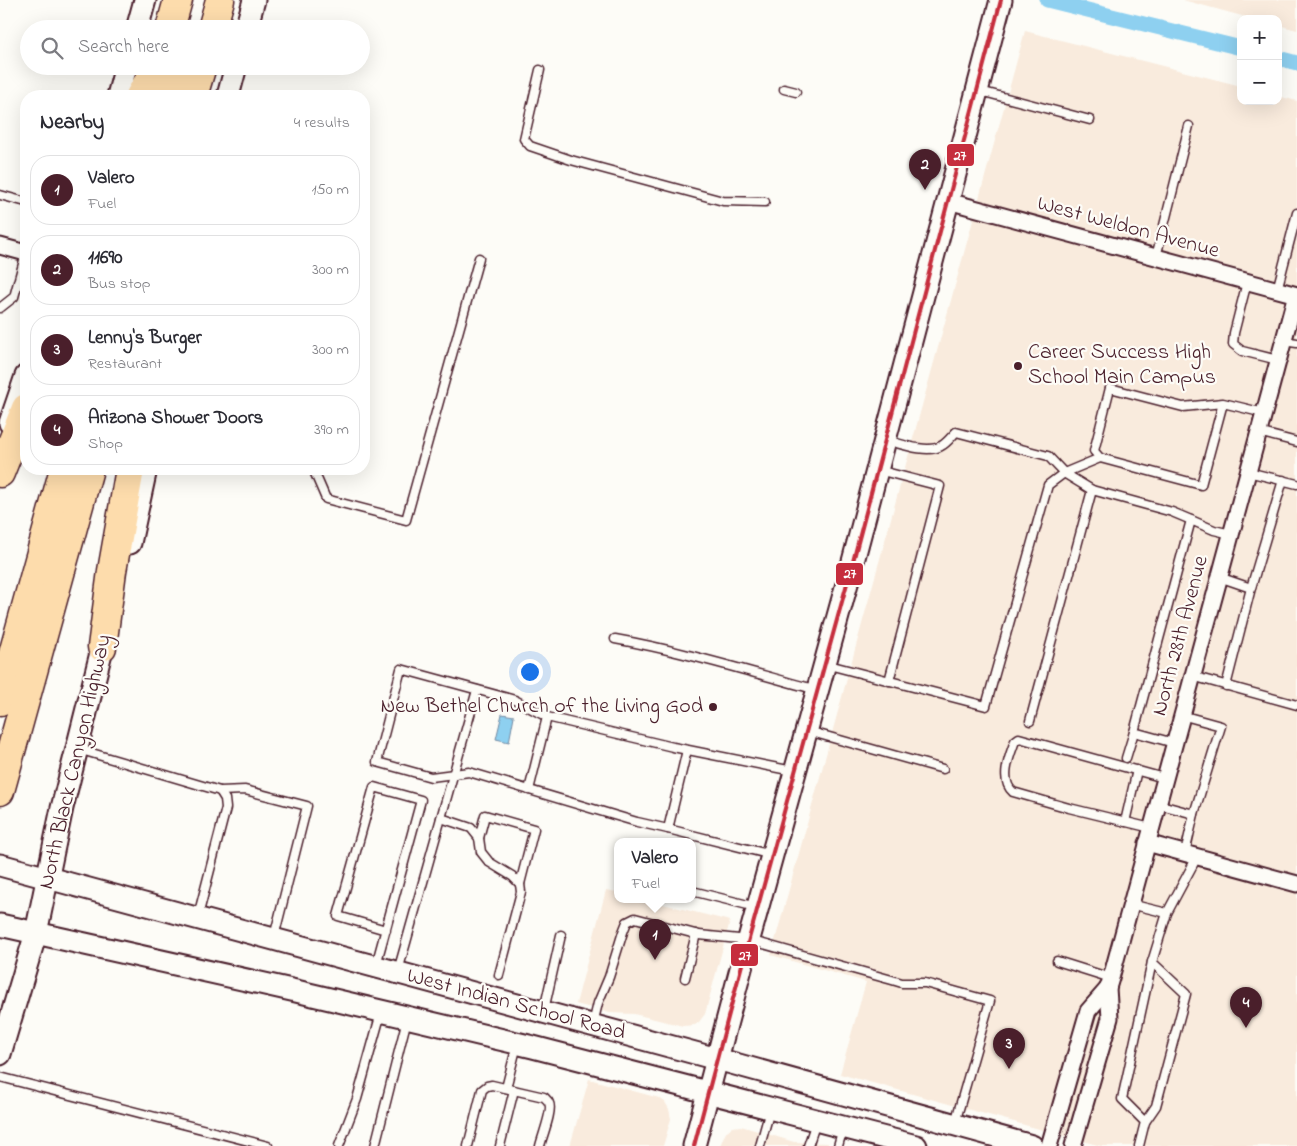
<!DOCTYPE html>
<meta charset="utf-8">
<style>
:root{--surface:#fff;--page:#f2f2f3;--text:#2b2b33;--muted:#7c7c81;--line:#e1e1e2;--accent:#4a1f2b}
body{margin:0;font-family:"Indie Flower",sans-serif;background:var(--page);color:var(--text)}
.controls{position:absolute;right:15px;top:15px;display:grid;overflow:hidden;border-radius:10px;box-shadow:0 5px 20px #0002}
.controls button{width:45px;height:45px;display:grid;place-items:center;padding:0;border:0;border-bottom:1px solid var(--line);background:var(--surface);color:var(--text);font:25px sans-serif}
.you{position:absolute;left:529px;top:671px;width:18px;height:18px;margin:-12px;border:4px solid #fff;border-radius:50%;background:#1a73e8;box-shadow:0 0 0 8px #1a73e833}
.badge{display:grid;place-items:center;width:32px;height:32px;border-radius:50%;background:var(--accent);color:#fff;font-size:16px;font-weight:700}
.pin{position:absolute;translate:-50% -41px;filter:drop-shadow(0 1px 2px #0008)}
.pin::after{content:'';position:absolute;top:26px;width:18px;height:15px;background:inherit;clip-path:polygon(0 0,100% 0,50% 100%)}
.popup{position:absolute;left:614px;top:838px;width:82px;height:65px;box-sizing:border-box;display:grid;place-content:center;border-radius:10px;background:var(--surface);filter:drop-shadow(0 1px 4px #0005);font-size:16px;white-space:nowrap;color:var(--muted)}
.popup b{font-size:19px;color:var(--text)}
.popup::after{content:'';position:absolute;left:50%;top:100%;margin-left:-10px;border:10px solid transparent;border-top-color:var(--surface)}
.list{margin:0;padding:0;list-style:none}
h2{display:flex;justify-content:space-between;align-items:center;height:65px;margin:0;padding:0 20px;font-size:21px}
h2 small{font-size:16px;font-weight:400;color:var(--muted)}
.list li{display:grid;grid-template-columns:32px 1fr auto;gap:15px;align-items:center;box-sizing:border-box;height:70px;margin:0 10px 10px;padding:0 10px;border:1px solid var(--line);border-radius:20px}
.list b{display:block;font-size:19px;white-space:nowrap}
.list p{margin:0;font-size:16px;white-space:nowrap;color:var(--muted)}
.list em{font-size:16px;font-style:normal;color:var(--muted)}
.icon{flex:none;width:28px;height:28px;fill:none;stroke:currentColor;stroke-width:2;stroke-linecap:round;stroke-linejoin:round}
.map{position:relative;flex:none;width:1297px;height:1146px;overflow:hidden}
.search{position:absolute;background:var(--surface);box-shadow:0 5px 20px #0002;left:20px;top:20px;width:350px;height:55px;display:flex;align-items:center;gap:12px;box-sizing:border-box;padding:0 18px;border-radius:28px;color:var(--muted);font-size:19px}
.panel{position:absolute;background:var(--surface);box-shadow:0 5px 20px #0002;left:20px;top:90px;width:350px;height:385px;border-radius:20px}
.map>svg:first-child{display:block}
.built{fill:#f9ebdd}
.water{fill:#8ed0f0;stroke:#7389a1}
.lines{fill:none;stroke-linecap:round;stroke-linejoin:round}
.canal{stroke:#8ed0f0;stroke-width:15}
.service-casing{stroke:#4a1f2b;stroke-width:11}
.minor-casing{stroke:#4a1f2b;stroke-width:19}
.secondary-casing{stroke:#4a1f2b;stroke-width:25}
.motorway-casing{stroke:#4a1f2b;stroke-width:31}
.service{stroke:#fdfcf7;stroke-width:8}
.minor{stroke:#fdfcf7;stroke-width:15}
.secondary{stroke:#fdfcf7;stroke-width:21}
.motorway{stroke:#fddcac;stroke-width:28}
.bus-1-casing{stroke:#fdfcf7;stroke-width:8}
.bus-1{stroke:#c62d3d;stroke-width:4}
.poi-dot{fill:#4a1f2b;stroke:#fdfcf7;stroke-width:2}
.labels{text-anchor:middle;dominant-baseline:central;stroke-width:4.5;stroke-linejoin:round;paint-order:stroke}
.street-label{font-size:22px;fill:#4a1f2b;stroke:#fdfcf7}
.poi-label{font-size:22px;fill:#4a1f2b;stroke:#fdfcf7;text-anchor:start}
.line-badge{stroke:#fdfcf7;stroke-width:2}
.badge-label{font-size:14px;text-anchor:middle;font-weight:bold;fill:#fff}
</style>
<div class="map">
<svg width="1297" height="1146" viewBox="0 0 1297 1146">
<rect width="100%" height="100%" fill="#fdfcf7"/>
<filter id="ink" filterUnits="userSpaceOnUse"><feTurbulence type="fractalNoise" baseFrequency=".02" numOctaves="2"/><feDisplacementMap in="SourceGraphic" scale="10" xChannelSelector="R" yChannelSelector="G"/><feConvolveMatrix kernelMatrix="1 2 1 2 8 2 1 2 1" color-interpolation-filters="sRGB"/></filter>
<g filter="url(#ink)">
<!-- built -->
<g class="built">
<polygon points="1183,0 1297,0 1297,30 1278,25 1278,19 1253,19"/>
<polygon points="1025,31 1241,86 1241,101 1278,101 1278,96 1297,101 1297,1146 1101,1146 840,1074 866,982 771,955"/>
<polygon points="606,890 617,892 618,899 643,899 730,921 705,1014 699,1022 695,1025 683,1026 634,1014 610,1013 576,1004"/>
<polygon points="589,1079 659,1098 665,1102 669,1109 671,1119 663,1146 570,1146"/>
<polygon points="741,1126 794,1142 828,1143 827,1146 720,1146 723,1138 727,1131 732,1127"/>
</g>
<!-- water -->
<polygon class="water" points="502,714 514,716 509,742 496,739"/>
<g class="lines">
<!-- canal -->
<g class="canal">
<polyline points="1047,0 1241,48"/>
<polyline points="1278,58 1297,63"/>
</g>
<defs>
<g id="service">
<polyline points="540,70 524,139 530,146 571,160 723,201 765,202"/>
<polyline points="784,89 796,92"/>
<polyline points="980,91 1090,120"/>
<polyline points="0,195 26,202"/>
<polyline points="1156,257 1189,126"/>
<polyline points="1247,282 1234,333 1233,344 1242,351 1278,360"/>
<polyline points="1277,290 1297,213"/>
<polyline points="0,308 14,297 26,253"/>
<polyline points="1283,341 1297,343"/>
<polyline points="1223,403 1201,485 1100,458 1094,451 1110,388 1183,407 1223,403 1264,413"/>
<polyline points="1258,432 1297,442"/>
<polyline points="313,469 326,499 406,520 479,258"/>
<polyline points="878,470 940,486 889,681"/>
<polyline points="1248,472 1297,484"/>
<polyline points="1092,490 1064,473 1100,458"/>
<polyline points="1219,577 1251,588"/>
<path d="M615,639C683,651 750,672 817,690"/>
<path d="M825,664L986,706L1048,485L1064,473L1048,456L956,432C951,437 947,443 941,446C928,454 901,444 886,440"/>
<polyline points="1192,676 1297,705"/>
<polyline points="1226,686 1251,588 1283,480"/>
<polyline points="1181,715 1221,726 1194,814 1185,853"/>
<polyline points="1030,721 1092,490 1172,512 1191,520"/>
<polyline points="808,731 943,769"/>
<polyline points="1174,743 1134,732 1191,520 1214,530 1231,534"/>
<polyline points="78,749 220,791 225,799 226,808 198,916"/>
<polyline points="1126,758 1134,732"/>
<polyline points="529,790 547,717"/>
<polyline points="220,791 245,790 307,806 274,937"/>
<polyline points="1157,804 1194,814"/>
<polyline points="441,818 471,828 479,838 481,852 489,862 512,876 520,884 521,892 499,975"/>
<polyline points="1125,822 1137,770"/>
<path d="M1151,828L1069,808L1013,792C999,780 1010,755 1015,741L1019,738L1164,778"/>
<polyline points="668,829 687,750"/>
<polyline points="479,838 485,815 534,829 520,884"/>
<polyline points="772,855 668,829 637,822 469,772 431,777 377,762 401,669 515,700 547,717 673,747 793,771"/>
<polyline points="692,891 756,907"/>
<polyline points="1130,904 1167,913"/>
<polyline points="1057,961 1111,978"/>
<polyline points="376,965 421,800 374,787 338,916 386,930"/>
<polyline points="398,971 477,690"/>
<polyline points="685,978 696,934"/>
<polyline points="544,1010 561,935"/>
<polyline points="593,1024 598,1003 609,977 623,932 627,922 635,918 699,935 749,940 892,980 902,983 925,983 990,1001 955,1123"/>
<polyline points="0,1077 268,1146"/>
<polyline points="506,1088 517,1045"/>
<polyline points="1145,1122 1156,1106 1186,994 1152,962"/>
<polyline points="339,1146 357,1099 381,1013"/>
<polyline points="375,1146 407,1019"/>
<path d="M468,1146L482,1090L487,1086L492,1085L544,1097C546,1099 548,1100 549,1103C553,1110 542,1137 540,1146"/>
<polyline points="500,1146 514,1090"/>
<polyline points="760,1146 770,1110"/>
<polyline points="808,1146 816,1122"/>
<polyline points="838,1146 843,1128"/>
<polyline points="1139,1146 1145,1122 1122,1099 1152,962 1167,913 1197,857"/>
</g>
<g id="minor">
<polyline points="948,201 1297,295"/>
<polyline points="0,246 26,253"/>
<polyline points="1147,843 1297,884"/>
<polyline points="1049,1146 1088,1011 1108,988"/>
<polyline points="1073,1146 1110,1018 1108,988 1111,978 1296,295"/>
</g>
<g id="secondary">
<polyline points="137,29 145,0"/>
<polyline points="246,29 254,0"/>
<polyline points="118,96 126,66"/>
<polyline points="228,96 236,66"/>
<polyline points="10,423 26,376"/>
<polyline points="130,543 146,469"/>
<polyline points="0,865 717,1059 1032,1146"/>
<polyline points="0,925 296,991 533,1047 916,1146"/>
<polyline points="0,1054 36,933 62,808 106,633"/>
<polyline points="694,1146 744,957 851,569 1001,0"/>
</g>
<g id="motorway">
<polyline points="170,29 178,0"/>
<polyline points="212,29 220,0"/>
<polyline points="140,96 157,66"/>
<polyline points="166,96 175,66"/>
<polyline points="193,96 202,66"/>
<polyline points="0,473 26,408"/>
<polyline points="102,647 112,571 130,469"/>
<polyline points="0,701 64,469"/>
<polyline points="0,791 89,469"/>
</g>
</defs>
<!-- service casing -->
<use href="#service" class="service-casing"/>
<!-- minor casing -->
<use href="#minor" class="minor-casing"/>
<!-- secondary casing -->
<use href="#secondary" class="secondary-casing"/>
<!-- motorway casing -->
<use href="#motorway" class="motorway-casing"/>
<!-- service -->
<use href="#service" class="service"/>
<!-- minor -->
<use href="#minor" class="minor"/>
<!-- secondary -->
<use href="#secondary" class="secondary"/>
<!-- motorway -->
<use href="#motorway" class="motorway"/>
<defs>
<polyline id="bus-1" points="694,1146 744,957 851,569 1001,0"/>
</defs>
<!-- bus-1 casing -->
<use href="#bus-1" class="bus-1-casing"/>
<!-- bus-1 -->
<use href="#bus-1" class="bus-1"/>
</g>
</g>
<!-- markers -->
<g class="poi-dot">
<circle cx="1018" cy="366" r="5"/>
<circle cx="713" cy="707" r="5"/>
</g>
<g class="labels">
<!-- street labels -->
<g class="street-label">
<text transform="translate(1128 228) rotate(15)">West Weldon Avenue</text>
<text transform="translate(1181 636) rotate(-75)">North 28th Avenue</text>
<text transform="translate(76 762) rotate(-77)">North Black Canyon Highway</text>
<text transform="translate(516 1005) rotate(15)">West Indian School Road</text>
</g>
<!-- poi labels -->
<g class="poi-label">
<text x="1028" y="353">Career Success High<tspan x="1028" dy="25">School Main Campus</tspan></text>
<text x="703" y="707" text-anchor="end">New Bethel Church of the Living God</text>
</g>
</g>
<g class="line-badge">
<rect x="946" y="143" width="29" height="24" rx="5" fill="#c62d3d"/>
<rect x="835" y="562" width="29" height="24" rx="5" fill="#c62d3d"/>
<rect x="730" y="943" width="29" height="24" rx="5" fill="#c62d3d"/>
</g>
<g class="badge-label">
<text x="960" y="160">27</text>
<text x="850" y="578">27</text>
<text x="745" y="960">27</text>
</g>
</svg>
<div class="controls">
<button>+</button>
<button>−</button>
</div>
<div class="you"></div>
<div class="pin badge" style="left:655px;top:960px">1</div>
<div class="popup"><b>Valero</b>Fuel</div>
<div class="pin badge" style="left:925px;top:190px">2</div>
<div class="pin badge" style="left:1009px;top:1069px">3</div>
<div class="pin badge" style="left:1246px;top:1028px">4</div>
<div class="search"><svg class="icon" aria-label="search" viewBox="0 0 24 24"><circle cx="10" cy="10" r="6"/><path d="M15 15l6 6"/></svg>Search here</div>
<section class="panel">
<h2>Nearby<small>4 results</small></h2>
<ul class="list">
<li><span class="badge">1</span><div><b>Valero</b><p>Fuel</p></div><em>150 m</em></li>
<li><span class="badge">2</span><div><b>11690</b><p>Bus stop</p></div><em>300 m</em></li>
<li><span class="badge">3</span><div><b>Lenny's Burger</b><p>Restaurant</p></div><em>300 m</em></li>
<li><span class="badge">4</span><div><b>Arizona Shower Doors</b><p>Shop</p></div><em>390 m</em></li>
</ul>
</section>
</div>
